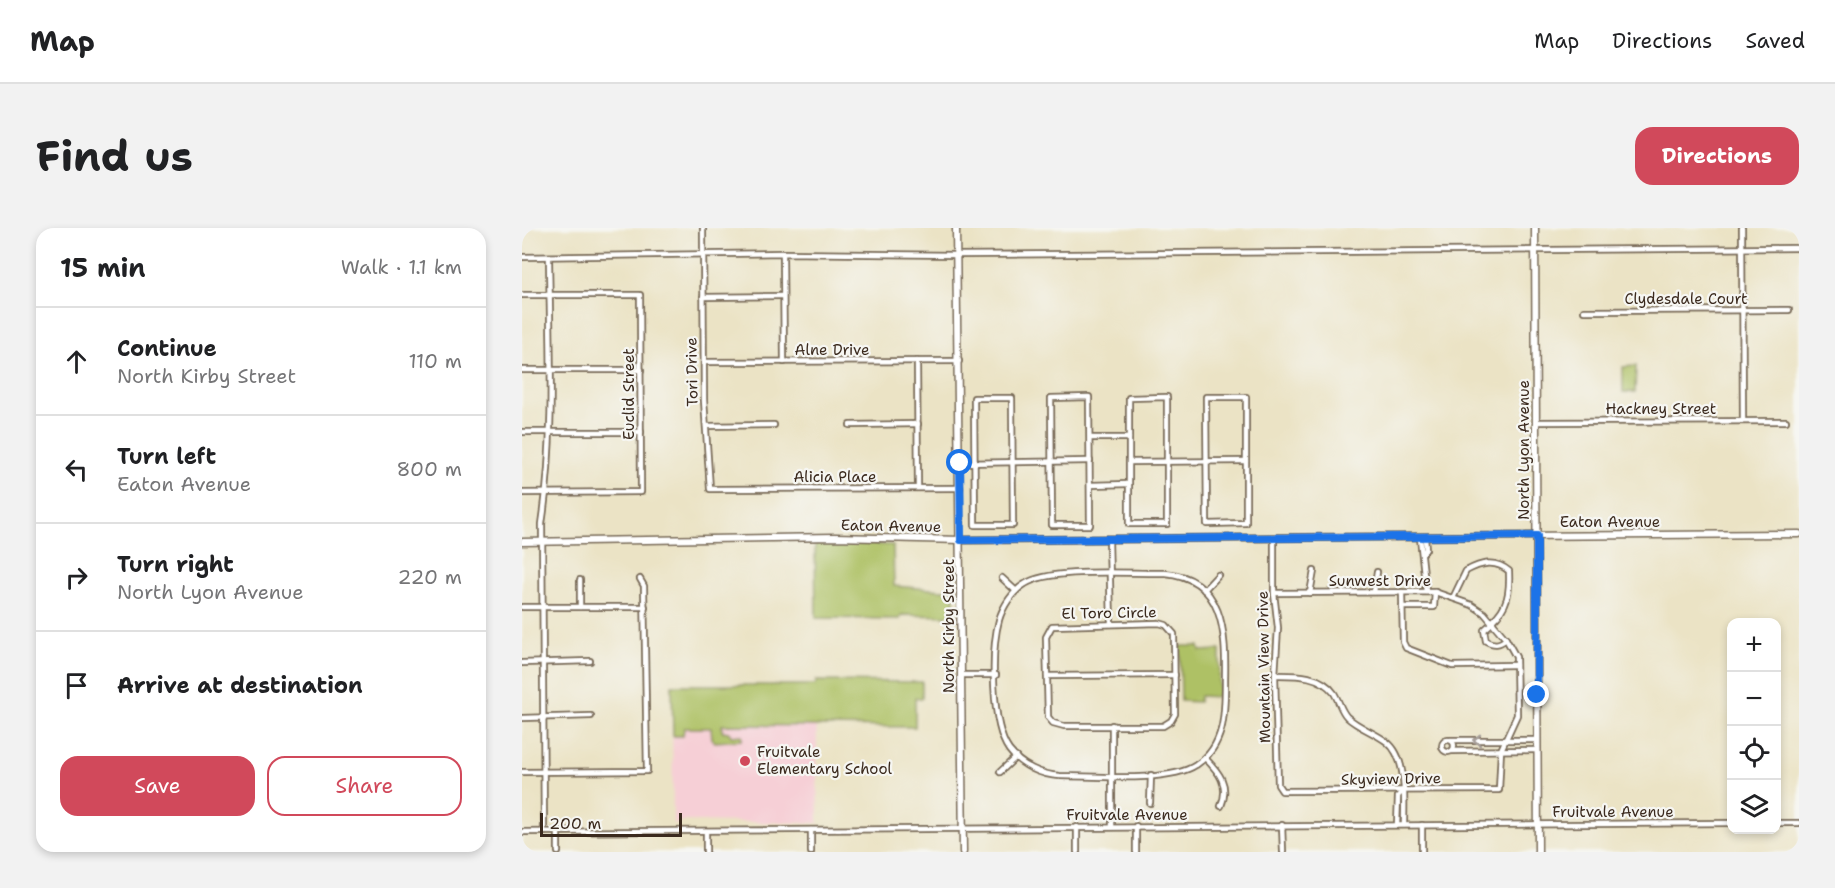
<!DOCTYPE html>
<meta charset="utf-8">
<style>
:root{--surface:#fff;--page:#f2f2f2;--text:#202124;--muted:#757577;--line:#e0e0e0;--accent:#d1495b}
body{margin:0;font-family:"Shantell Sans",sans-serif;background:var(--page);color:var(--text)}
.controls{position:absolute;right:18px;bottom:18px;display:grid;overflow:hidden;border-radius:12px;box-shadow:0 3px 9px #0003}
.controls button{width:54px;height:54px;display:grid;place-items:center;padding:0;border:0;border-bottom:2px solid var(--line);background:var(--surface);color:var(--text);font:30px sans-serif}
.scale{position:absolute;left:18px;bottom:15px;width:142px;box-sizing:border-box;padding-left:6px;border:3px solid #3b2a1e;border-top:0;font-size:16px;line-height:21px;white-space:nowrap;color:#3b2a1e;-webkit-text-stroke:4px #f6f6f2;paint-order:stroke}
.stop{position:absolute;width:18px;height:18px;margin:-14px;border:4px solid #1a73e8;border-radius:50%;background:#fff}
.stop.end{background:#1a73e8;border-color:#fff;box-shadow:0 2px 6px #0008}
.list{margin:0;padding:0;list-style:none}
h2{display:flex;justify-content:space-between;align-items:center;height:78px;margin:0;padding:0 24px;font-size:26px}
h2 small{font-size:20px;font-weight:400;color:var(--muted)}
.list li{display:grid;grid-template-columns:39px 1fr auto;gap:18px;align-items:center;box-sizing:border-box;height:108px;padding:0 24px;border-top:2px solid var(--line)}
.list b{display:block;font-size:22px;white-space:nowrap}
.list p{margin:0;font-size:20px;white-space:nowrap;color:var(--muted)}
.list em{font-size:20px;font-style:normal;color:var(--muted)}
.actions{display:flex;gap:12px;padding:18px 24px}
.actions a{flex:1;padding:14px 0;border:2px solid var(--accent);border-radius:18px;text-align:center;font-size:21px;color:var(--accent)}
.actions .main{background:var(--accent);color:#fff}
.icon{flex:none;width:33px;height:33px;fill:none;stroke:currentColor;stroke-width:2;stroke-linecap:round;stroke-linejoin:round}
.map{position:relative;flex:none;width:1277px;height:624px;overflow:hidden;border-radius:18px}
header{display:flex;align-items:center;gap:36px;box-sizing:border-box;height:84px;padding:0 30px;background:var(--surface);border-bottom:2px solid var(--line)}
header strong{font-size:28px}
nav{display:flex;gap:33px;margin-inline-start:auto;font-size:21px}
.intro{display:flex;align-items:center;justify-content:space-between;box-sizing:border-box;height:144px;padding:0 36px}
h1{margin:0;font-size:42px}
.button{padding:15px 27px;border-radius:18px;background:var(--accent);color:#fff;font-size:21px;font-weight:700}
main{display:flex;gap:36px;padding:0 36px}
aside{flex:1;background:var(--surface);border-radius:18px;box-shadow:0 3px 9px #0003}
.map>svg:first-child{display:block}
.built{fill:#f6cfd6}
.green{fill:#aec165;stroke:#747642;stroke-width:1.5}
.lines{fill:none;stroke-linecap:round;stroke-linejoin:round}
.minor-casing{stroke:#796b58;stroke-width:8}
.tertiary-casing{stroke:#796b58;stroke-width:9}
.minor{stroke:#fff;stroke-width:4.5}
.tertiary{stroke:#fff;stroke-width:6}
.oneway{stroke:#a79f9a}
.route{stroke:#1a73e8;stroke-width:8}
.poi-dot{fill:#d1495b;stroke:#f6f6f2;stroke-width:2}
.labels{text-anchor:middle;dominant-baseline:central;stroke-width:4.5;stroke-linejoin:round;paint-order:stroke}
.street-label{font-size:15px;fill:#3b2a1e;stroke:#f6f6f2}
.poi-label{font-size:15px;fill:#3b2a1e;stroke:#f6f6f2;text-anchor:start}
</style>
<header>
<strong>Map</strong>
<nav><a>Map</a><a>Directions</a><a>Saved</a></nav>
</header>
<div class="intro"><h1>Find us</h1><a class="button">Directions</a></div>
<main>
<aside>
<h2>15 min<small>Walk · 1.1 km</small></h2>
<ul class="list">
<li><svg class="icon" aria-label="ahead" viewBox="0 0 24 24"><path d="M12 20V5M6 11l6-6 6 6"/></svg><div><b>Continue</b><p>North Kirby Street</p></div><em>110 m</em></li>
<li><svg class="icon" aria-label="left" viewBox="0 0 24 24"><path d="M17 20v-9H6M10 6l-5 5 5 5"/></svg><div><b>Turn left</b><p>Eaton Avenue</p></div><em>800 m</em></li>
<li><svg class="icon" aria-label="right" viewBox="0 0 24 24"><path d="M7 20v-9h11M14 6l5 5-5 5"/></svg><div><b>Turn right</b><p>North Lyon Avenue</p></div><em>220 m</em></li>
<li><svg class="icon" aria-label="arrive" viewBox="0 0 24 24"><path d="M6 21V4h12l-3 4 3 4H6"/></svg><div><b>Arrive at destination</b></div></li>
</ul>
<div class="actions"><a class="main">Save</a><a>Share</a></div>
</aside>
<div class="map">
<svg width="1277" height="624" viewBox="0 0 1277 624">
<rect width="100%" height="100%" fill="#f6f6f2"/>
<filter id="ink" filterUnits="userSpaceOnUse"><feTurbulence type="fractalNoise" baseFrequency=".0167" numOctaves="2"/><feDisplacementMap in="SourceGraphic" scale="12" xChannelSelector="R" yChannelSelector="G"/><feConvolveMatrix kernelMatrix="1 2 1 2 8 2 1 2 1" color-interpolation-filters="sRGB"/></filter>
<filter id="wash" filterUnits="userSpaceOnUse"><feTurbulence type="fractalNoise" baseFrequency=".008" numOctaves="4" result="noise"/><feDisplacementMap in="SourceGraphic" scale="24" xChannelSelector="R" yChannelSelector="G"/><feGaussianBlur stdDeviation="1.35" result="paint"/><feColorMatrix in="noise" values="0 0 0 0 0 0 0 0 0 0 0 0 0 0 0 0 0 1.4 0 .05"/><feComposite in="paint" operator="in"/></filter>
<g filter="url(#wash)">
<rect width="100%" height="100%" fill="#ebe3c5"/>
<!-- built -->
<polygon class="built" points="150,457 294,457 296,595 161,593 151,596"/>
<!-- green -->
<g class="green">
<polygon points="1114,138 1113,164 1101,164 1101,139"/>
<polygon points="293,314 371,317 372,358 432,363 432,388 379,387 378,391 294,390"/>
<polygon points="658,418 677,418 678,423 698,422 697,469 678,468 677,474 659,473"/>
<polygon points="294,453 400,454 400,470 393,470 393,499 200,497 200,503 207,504 209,508 220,507 220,512 193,514 190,511 189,500 162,500 161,508 151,508 150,457 294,457"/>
</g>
</g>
<g filter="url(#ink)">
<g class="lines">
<defs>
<g id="minor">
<polyline points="181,0 182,172 188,261 438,260"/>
<polyline points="1220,0 1221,193"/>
<polyline points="261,25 262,134"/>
<polyline points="0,29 261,25 434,27 1277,20"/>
<polyline points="0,67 118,67 119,264 0,265"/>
<polyline points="181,69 261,68"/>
<polyline points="1062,83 1267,82"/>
<polyline points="395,133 396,260"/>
<polyline points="182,134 437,133"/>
<polyline points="0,142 119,142"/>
<polygon points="567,169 568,297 530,297 529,170"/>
<polygon points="645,169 645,296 607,296 607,170"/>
<polygon points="684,169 724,169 724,295 685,296"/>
<polygon points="452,170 490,170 491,297 453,297"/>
<polyline points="1014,194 1264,193"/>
<polyline points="328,197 396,196"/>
<polyline points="184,198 252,197"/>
<polyline points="0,204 119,204"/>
<polyline points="568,210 607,210"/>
<polyline points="607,234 724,233"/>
<polyline points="438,235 568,233"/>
<polyline points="568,257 607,256"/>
<polyline points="752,310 752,365 756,400 753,447 756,557 760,563 977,562 979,522 995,487 994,429 984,411 962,385 950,377 913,364 752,365"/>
<polyline points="898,310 904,364"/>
<polyline points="587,311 589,396"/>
<polyline points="901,325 904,321 903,310"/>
<path d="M643,345C702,350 704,405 703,451C703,483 704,518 674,537C647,555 572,548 538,548C519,547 499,538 487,522C469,497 469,421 477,392C481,378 491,363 503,356C529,339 610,346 643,345Z"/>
<polyline points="480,350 494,363"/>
<polyline points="58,352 58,379"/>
<polyline points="682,362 696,347"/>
<polyline points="852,364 855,344"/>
<polyline points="880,364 881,414 884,420 930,438 994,437"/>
<polyline points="788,365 792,343"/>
<path d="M931,370L944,343C959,335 973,331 987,343C988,364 986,379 970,393"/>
<polyline points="0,379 123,379"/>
<polyline points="880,379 912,379 913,364"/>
<path d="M971,394L962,402L964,413C972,417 977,417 984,411"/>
<polygon points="637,395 644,397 652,406 653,486 649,493 641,498 542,498 531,495 526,489 524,409 530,398"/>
<polyline points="0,435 68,433"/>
<polyline points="440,447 474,447"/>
<path d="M753,447C774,447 798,446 812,465C817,473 819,483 825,489C837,500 852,504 865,514C886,530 882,573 882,597"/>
<polyline points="525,448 653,447"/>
<polyline points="0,490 69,488"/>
<polyline points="928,512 1015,512"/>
<circle cx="926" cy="518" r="6"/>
<polyline points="930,523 1016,522"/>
<path d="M683,530C697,544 708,557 699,578"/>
<polyline points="0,544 125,543 122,358 118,351"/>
<polyline points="478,544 494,529"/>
<polyline points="628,575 629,547"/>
<polyline points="1254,595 1277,595"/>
<polyline points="760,597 761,624"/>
<polyline points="875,597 876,568 880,564"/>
<polyline points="900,597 900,624"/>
<polyline points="614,598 614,624"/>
<polyline points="555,599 555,624"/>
<polyline points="590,599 590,497"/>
<polyline points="289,602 289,624"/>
<polyline points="184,603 184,624"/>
<polyline points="0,604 1210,595"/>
<path d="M22,604L20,296C33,209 28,117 27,29"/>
<polyline points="36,604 36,624"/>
</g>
<g id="tertiary">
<polyline points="434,0 441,624"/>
<polyline points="1013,0 1016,624"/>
<polyline points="0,314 313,309 439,312 1277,306"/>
</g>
</defs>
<!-- minor casing -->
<use href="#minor" class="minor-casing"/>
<!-- tertiary casing -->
<use href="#tertiary" class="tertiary-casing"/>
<!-- minor -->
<use href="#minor" class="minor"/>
<!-- tertiary -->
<use href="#tertiary" class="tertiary"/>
</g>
<!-- one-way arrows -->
<defs><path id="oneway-chevron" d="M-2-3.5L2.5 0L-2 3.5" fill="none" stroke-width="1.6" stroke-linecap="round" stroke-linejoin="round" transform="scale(1.5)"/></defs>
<use class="oneway" href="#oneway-chevron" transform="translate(955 512) rotate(180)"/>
</g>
<g class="lines" filter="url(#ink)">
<!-- route -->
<polyline class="route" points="438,235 439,312 1015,308 1015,467"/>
</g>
<!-- markers -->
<circle class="poi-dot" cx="223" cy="533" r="6"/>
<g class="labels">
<!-- street labels -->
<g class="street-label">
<text x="1164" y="71">Clydesdale Court</text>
<text x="310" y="122">Alne Drive</text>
<text transform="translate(170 144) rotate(-91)">Tori Drive</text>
<text transform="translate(107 166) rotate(-90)">Euclid Street</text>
<text x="1139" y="181">Hackney Street</text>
<text transform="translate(1002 222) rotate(-90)">North Lyon Avenue</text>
<text x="313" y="249">Alicia Place</text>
<text x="1088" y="294">Eaton Avenue</text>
<text transform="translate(369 298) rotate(1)">Eaton Avenue</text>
<text x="858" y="353">Sunwest Drive</text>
<text transform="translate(587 385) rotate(-1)">El Toro Circle</text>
<text transform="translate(427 398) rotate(-90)">North Kirby Street</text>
<text transform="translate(742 439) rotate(-91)">Mountain View Drive</text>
<text transform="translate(869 551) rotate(-1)">Skyview Drive</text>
<text x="1091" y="584">Fruitvale Avenue</text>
<text x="605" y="587">Fruitvale Avenue</text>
</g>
<!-- poi labels -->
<g class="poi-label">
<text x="235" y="524">Fruitvale<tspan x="235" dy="17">Elementary School</tspan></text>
</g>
</g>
</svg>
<div class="controls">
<button>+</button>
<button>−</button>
<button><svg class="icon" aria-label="locate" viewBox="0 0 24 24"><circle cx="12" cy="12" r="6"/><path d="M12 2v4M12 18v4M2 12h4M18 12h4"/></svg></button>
<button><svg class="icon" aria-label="layers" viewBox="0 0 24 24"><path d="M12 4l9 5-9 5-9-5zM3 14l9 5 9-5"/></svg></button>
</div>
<div class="scale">200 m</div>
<div class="stop" style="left:438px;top:235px"></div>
<div class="stop end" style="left:1015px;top:467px"></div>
</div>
</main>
